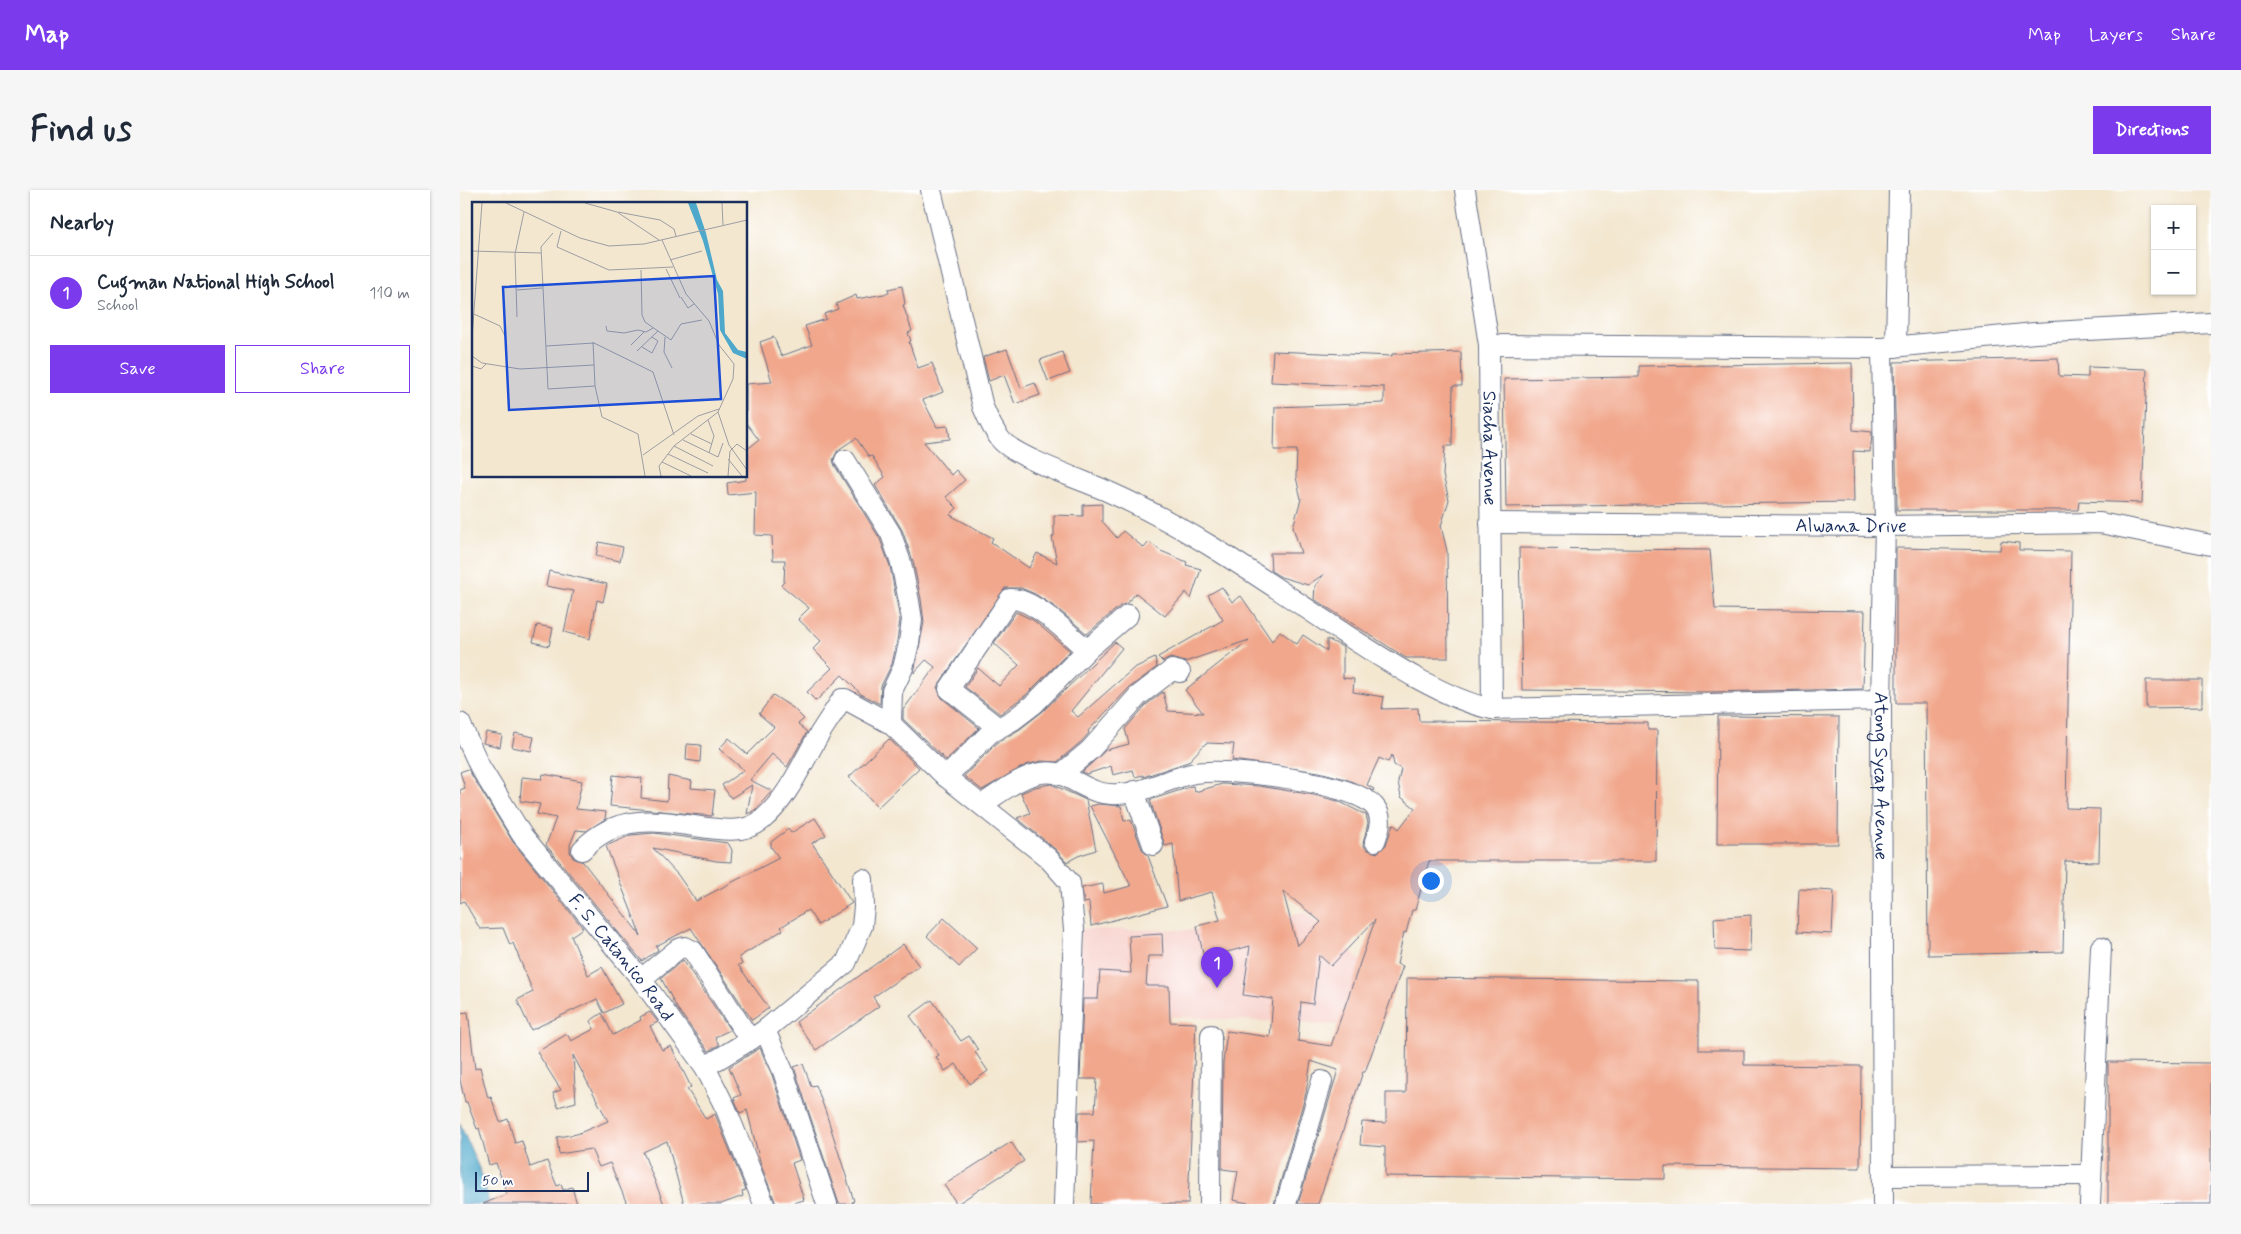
<!DOCTYPE html>
<meta charset="utf-8">
<style>
:root{--surface:#fff;--page:#f6f6f7;--text:#1f2937;--muted:#747a83;--line:#e0e1e3;--accent:#7c3aed}
body{margin:0;font-family:Mynerve,sans-serif;background:var(--page);color:var(--text)}
.controls{position:absolute;right:15px;top:15px;display:grid;overflow:hidden;border-radius:0px;box-shadow:0 1px 4px #0004}
.controls button{width:45px;height:45px;display:grid;place-items:center;padding:0;border:0;border-bottom:1px solid var(--line);background:var(--surface);color:var(--text);font:25px sans-serif}
.scale{position:absolute;left:15px;bottom:12px;width:114px;box-sizing:border-box;padding-left:5px;border:2px solid #1b2f5e;border-top:0;font-size:14px;line-height:18px;white-space:nowrap;color:#1b2f5e;-webkit-text-stroke:4px #fff;paint-order:stroke}
.you{position:absolute;left:970px;top:690px;width:18px;height:18px;margin:-12px;border:4px solid #fff;border-radius:50%;background:#1a73e8;box-shadow:0 0 0 8px #1a73e833}
.badge{display:grid;place-items:center;width:32px;height:32px;border-radius:50%;background:var(--accent);color:#fff;font-size:16px;font-weight:700}
.pin{position:absolute;translate:-50% -41px;filter:drop-shadow(0 1px 2px #0008)}
.pin::after{content:'';position:absolute;top:26px;width:18px;height:15px;background:inherit;clip-path:polygon(0 0,100% 0,50% 100%)}
.list{margin:0;padding:0;list-style:none}
h2{display:flex;justify-content:space-between;align-items:center;height:65px;margin:0;padding:0 20px;font-size:21px}
h2 small{font-size:16px;font-weight:400;color:var(--muted)}
.list li{display:grid;grid-template-columns:32px 1fr auto;gap:15px;align-items:center;box-sizing:border-box;height:75px;padding:0 20px;border-top:1px solid var(--line)}
.list b{display:block;font-size:19px;white-space:nowrap}
.list p{margin:0;font-size:16px;white-space:nowrap;color:var(--muted)}
.list em{font-size:16px;font-style:normal;color:var(--muted)}
.actions{display:flex;gap:10px;padding:15px 20px}
.actions a{flex:1;padding:11px 0;border:1px solid var(--accent);border-radius:0px;text-align:center;font-size:18px;color:var(--accent)}
.actions .main{background:var(--accent);color:#fff}
.map{position:relative;flex:none;width:1751px;height:1014px;overflow:hidden;border-radius:0px}
header{display:flex;align-items:center;gap:30px;box-sizing:border-box;height:70px;padding:0 25px;background:var(--accent);color:#fff}
header strong{font-size:24px}
nav{display:flex;gap:28px;margin-inline-start:auto;font-size:18px}
.intro{display:flex;align-items:center;justify-content:space-between;box-sizing:border-box;height:120px;padding:0 30px}
h1{margin:0;font-size:35px}
.button{padding:12px 22px;border-radius:0px;background:var(--accent);color:#fff;font-size:18px;font-weight:700}
main{display:flex;gap:30px;padding:0 30px}
aside{flex:1;background:var(--surface);border-radius:0px;box-shadow:0 1px 4px #0004}
.map>svg:first-child{display:block}
.built{fill:#f7d0ca}
.water{fill:#4da8cb;stroke:#346c94}
.building{fill:#f1a78c;fill-rule:evenodd}
.lines{fill:none;stroke-linecap:round;stroke-linejoin:round}
.minor-casing{stroke:#676f86;stroke-width:22}
.minor{stroke:#fff;stroke-width:20}
.labels{text-anchor:middle;dominant-baseline:central;stroke-width:4;stroke-linejoin:round;paint-order:stroke}
.street-label{font-size:19px;fill:#1b2f5e;stroke:#fff}
.inset-road{fill:none;stroke:#9d9da2;stroke-width:1}
.view{fill:#1d4ed8;fill-opacity:0.15;stroke:#1d4ed8;stroke-width:2.5}
.inset-edge{fill:none;stroke:#1b2f5e;stroke-width:2.5}
</style>
<header>
<strong>Map</strong>
<nav><a>Map</a><a>Layers</a><a>Share</a></nav>
</header>
<div class="intro"><h1>Find us</h1><a class="button">Directions</a></div>
<main>
<aside>
<h2>Nearby<small></small></h2>
<ul class="list">
<li><span class="badge">1</span><div><b>Cugman National High School</b><p>School</p></div><em>110 m</em></li>
</ul>
<div class="actions"><a class="main">Save</a><a>Share</a></div>
</aside>
<div class="map">
<svg width="1751" height="1014" viewBox="0 0 1751 1014">
<rect width="100%" height="100%" fill="#fff"/>
<filter id="ink" filterUnits="userSpaceOnUse"><feTurbulence type="fractalNoise" baseFrequency=".02" numOctaves="2"/><feDisplacementMap in="SourceGraphic" scale="10" xChannelSelector="R" yChannelSelector="G"/><feConvolveMatrix kernelMatrix="1 2 1 2 8 2 1 2 1" color-interpolation-filters="sRGB"/></filter>
<filter id="wash" filterUnits="userSpaceOnUse"><feTurbulence type="fractalNoise" baseFrequency=".0096" numOctaves="4" result="noise"/><feDisplacementMap in="SourceGraphic" scale="20" xChannelSelector="R" yChannelSelector="G"/><feGaussianBlur stdDeviation="1.12" result="paint"/><feColorMatrix in="noise" values="0 0 0 0 0 0 0 0 0 0 0 0 0 0 0 0 0 1.4 0 .05"/><feComposite in="paint" operator="in"/></filter>
<g filter="url(#wash)">
<rect width="100%" height="100%" fill="#f3e7d0"/>
<!-- built -->
<polygon class="built" points="845,722 904,773 880,835 621,822 620,739 732,740"/>
<!-- water -->
<polygon class="water" points="0,934 24,990 29,1014 0,1014"/>
<g id="blocks">
<!-- building -->
<g class="building">
<polygon points="442,96 445,114 443,115 452,141 448,143 451,151 449,152 458,178 472,173 483,202 463,210 477,237 488,236 490,249 464,252 491,285 496,280 505,290 486,307 497,318 490,325 533,348 531,352 569,378 577,363 597,373 592,347 594,346 594,325 623,326 623,315 642,314 642,331 657,348 663,341 684,358 689,352 701,361 727,372 726,375 741,379 731,409 726,402 705,426 676,403 667,413 660,416 627,444 598,419 575,404 561,398 545,398 477,497 482,508 519,538 486,570 443,529 443,520 475,477 466,470 454,483 464,432 461,409 453,371 442,340 415,295 425,287 412,266 409,267 396,248 378,260 373,270 375,276 420,349 430,376 437,413 440,430 437,451 432,474 421,496 420,514 401,504 382,485 356,511 347,502 372,478 353,459 361,451 338,429 349,418 321,395 324,392 325,370 313,370 312,346 295,345 296,302 268,305 267,293 286,290 286,260 299,250 286,233 286,194 312,192 300,152 314,147 321,166 352,155 345,136 366,129 364,124 378,119 376,114 396,105 397,109 429,103 428,99"/>
<polygon points="547,159 561,198 575,193 580,205 555,214 544,185 529,191 523,167"/>
<polygon points="813,161 932,166 932,164 1001,162 1002,196 993,196 992,256 985,256 983,285 989,310 981,336 987,361 988,468 946,468 854,409 855,396 864,384 848,395 821,387 811,381 810,363 841,363 833,337 841,309 836,287 837,260 814,260 815,217 924,213 924,197 811,192"/>
<polygon points="602,162 610,183 588,191 580,170"/>
<polygon points="1598,168 1599,186 1628,187 1628,177 1687,179 1682,313 1619,311 1618,320 1437,320 1434,172"/>
<polygon points="1392,173 1393,240 1412,242 1412,245 1410,262 1393,261 1394,312 1046,317 1044,189 1179,187 1179,176"/>
<polygon points="1541,351 1559,353 1559,360 1611,361 1606,618 1640,619 1639,672 1605,671 1603,762 1468,765 1466,513 1436,513 1436,358 1540,360"/>
<polygon points="139,352 163,357 160,371 136,366"/>
<polygon points="1059,358 1250,360 1255,419 1405,421 1403,499 1244,502 1062,500"/>
<polygon points="89,381 147,394 143,412 137,410 130,449 104,442 113,401 86,396"/>
<path d="M762,397L772,412L781,406L812,451L820,441L837,454L843,445L867,461V449L883,457V488L894,489L893,502L924,507L922,519L958,518L959,531L1188,533V540H1197L1196,671H969L955,720H952L946,743L944,742L937,774L943,776L905,882H903L858,1014H838L878,880L851,871L846,903L814,1014H793L773,1010L778,981L762,979L763,873L767,841L810,847L813,809L783,805L790,756L744,768L737,736L760,730L752,702L718,711L713,654L705,656L690,610L733,596L735,602L762,594L799,596L854,605L878,611L906,625L908,633L903,654L906,659L917,663L926,655L933,634L939,639L955,618L941,607L938,592L941,579L934,575L932,565L928,572L919,568L907,595L914,599L913,601L886,589L859,582L772,570L774,554L746,553L728,572L683,587V585L675,587L673,580L653,585L651,576L627,584L622,582L646,560L669,554L665,539L686,515L703,502L708,521L743,523L725,500L789,450L725,472L710,468L703,472L698,467L763,430L748,405ZM823,701L861,732L837,756ZM915,730L871,856L838,851L841,812L853,814L859,765L871,776Z"/>
<polygon points="556,422 573,430 610,461 566,505 540,524 505,497 518,478 539,496 559,475 534,453"/>
<polygon points="77,435 93,438 89,456 73,452"/>
<polygon points="655,452 662,458 611,521 618,527 674,478 695,468 697,477 669,498 628,541 629,543 622,551 597,572 581,571 566,575 522,600 504,586 537,553 560,539 582,522"/>
<polygon points="1686,490 1742,490 1742,517 1686,518"/>
<polygon points="313,505 333,518 344,529 338,534 347,542 327,577 312,564 290,590 312,601 295,620 287,624 292,595 271,608 262,595 284,580 259,559 269,548 287,564 314,537 299,524"/>
<polygon points="1258,526 1379,527 1378,654 1257,654"/>
<polygon points="26,542 42,545 40,557 23,553"/>
<polygon points="55,543 74,547 71,561 52,557"/>
<polygon points="429,549 459,578 418,617 389,587"/>
<polygon points="227,554 241,555 240,572 226,570"/>
<polygon points="8,579 53,652 123,738 111,746 128,785 142,777 162,814 144,823 137,809 71,840 57,810 73,802 53,753 50,755 43,738 20,739 4,711 0,713 0,600 5,598 0,582"/>
<polygon points="83,584 122,591 116,619 146,622 145,629 127,641 116,640 110,655 110,662 113,668 123,672 181,746 146,656 171,645 194,643 268,653 272,660 271,672 256,671 193,658 218,685 236,711 319,668 311,657 311,652 328,639 331,643 355,628 366,645 352,653 392,713 358,735 348,720 321,737 323,740 279,767 282,774 278,775 309,818 292,830 231,738 196,756 198,760 182,771 86,655 96,628 77,624 80,614 60,611 62,587 82,589"/>
<polygon points="153,585 182,588 181,608 207,611 208,586 232,591 231,598 255,600 252,626 150,616"/>
<polygon points="591,594 626,610 636,660 618,666 607,672 595,659 557,628 570,623 561,603 575,597"/>
<polygon points="639,614 661,616 664,631 671,630 682,659 688,666 707,716 631,736 629,712 624,713 622,698 643,694 644,703 671,696 630,616"/>
<polygon points="1339,699 1374,701 1372,744 1337,742"/>
<polygon points="1291,725 1290,761 1255,760 1254,728"/>
<polygon points="484,728 517,758 499,777 467,746"/>
<polygon points="702,744 703,766 688,766 686,796 709,796 710,832 736,833 728,1014 631,1014 634,951 618,952 619,922 635,922 637,889 620,889 623,809 638,809 640,781 671,783 669,746"/>
<polygon points="443,754 459,776 413,807 419,816 356,860 336,832"/>
<polygon points="223,770 270,840 255,847 259,855 248,861 217,818 201,788"/>
<polygon points="947,788 1239,791 1239,860 1284,860 1284,875 1401,876 1400,978 1205,976 1205,989 925,986 925,957 900,955 902,932 926,933 926,903 946,903"/>
<polygon points="472,810 501,851 509,846 518,860 515,862 528,881 510,894 496,874 485,881 476,867 479,865 450,826"/>
<polygon points="8,822 15,879 20,877 28,908 31,907 40,932 48,929 55,953 62,951 70,977 87,971 97,996 101,994 103,1000 112,997 117,1014 23,1014 47,1004 36,973 29,975 19,938 17,939 7,912 5,912 0,890 0,823"/>
<polygon points="190,822 198,832 190,836 202,860 211,856 231,897 227,899 246,929 255,924 286,1000 282,1001 283,1006 261,1014 224,1014 207,951 183,962 204,1014 167,1014 150,973 139,977 131,959 99,964 97,947 117,944 148,931 113,865 116,912 98,917 93,903 101,900 77,862 107,844 111,851 134,839 130,831 142,823 153,845 181,830 180,827"/>
<polygon points="300,858 312,885 340,970 332,973 344,1010 330,1014 316,1014 301,975 287,920 280,923 274,908 281,905 269,877"/>
<polygon points="1648,872 1751,873 1751,1014 1648,1014"/>
<polygon points="343,874 351,896 356,895 366,923 394,1011 392,1012 393,1014 379,1014 334,877"/>
<polygon points="551,952 564,971 497,1014 484,995"/>
</g>
</g>
</g>
<g filter="url(#ink)">
<use href="#blocks" fill-opacity="0" stroke="#676f86" stroke-width="1"/>
<g class="lines">
<defs>
<g id="minor">
<path d="M471,0L523,217C528,229 533,240 541,250C557,268 625,291 649,302C733,339 809,394 885,444C925,470 986,510 1032,519L1421,510"/>
<path id="s1" d="M1005,0L1029,155L1032,519"/>
<polyline points="1029,155 1422,158 1575,143 1751,133"/>
<polyline points="1436,157 1439,0"/>
<path id="s2" d="M1422,158L1425,336L1421,510L1423,1014"/>
<polyline points="385,270 431,344 441,373 449,411 452,430 449,453 443,478 432,501 431,534"/>
<path id="s3" d="M1030,333L1425,336L1640,333L1751,355"/>
<path id="s4" d="M0,533L20,577L62,645L181,789L245,877L266,919L304,1014"/>
<path d="M537,537L489,499L550,409C573,407 609,445 627,460"/>
<polyline points="600,585 630,560 678,506 712,480 720,482"/>
<polyline points="486,587 530,543 553,530 574,514 627,460 668,425"/>
<polyline points="674,601 693,655"/>
<path d="M523,614C544,600 575,574 602,585C622,594 635,606 658,604C685,603 709,588 735,583C767,577 893,592 914,616C924,627 919,640 915,651"/>
<path d="M122,660C180,597 262,663 302,630C327,609 341,576 357,548C365,535 374,522 382,509H385L431,534L486,587L588,668L610,693L614,740L604,1014"/>
<polyline points="181,789 218,759 225,757 233,761 290,850 245,877"/>
<polyline points="305,840 386,773 402,736 404,717 403,689"/>
<polyline points="290,850 305,840 323,881 367,1014"/>
<polyline points="1424,986 1630,985"/>
<polyline points="750,1014 751,845"/>
<polyline points="826,1014 862,891"/>
<polyline points="1630,1014 1641,757"/>
</g>
</defs>
<!-- minor casing -->
<use href="#minor" class="minor-casing"/>
<!-- minor -->
<use href="#minor" class="minor"/>
</g>
</g>
<g class="labels">
<!-- street labels -->
<g class="street-label">
<text stroke="none"><textPath href="#s1" startOffset="260">Siacha Avenue</textPath></text>
<text stroke="none"><textPath href="#s3" startOffset="361">Alwana Drive</textPath></text>
<text stroke="none"><textPath href="#s2" startOffset="428">Atong Sycap Avenue</textPath></text>
<text stroke="none"><textPath href="#s4" startOffset="286">F. S. Catanico Road</textPath></text>
</g>
</g>
<!-- overview -->
<g transform="translate(12 12)">
<rect width="275" height="275" fill="#f3e7d0"/>
<path d="M216,1H224L234,31L245,78L251,89L253,131L266,148L275,150V157L261,151L248,128L246,92L231,39Z" fill="#4da8cb"/>
<path class="inset-road" d="M34,1L108,36L137,44L172,42L275,18M113,1L145,10L187,38M250,1L251,23M146,10L188,18L202,27L204,34M89,29L85,45L137,68L201,65M81,31L69,45L76,187L123,184M190,38L214,92L237,119L247,143L262,162L261,177L246,210L257,243L275,268M0,49L69,51M198,58L230,49M194,67L208,96M169,68L170,113L173,120L199,138L209,122L230,118M45,88L70,86M209,95L216,106L222,102M2,112L28,124L33,134M45,115L43,52L52,10M134,124L135,129L152,131L166,128L174,130L181,126M0,135L10,1M193,135L192,150L200,166M121,140L123,184L130,215L166,232L173,274M159,143L172,130M74,144L122,141L181,170L202,233M170,145L180,151L186,139L180,135M165,149L186,129M0,154L10,161L48,167L122,163M0,164L9,167L14,162M236,218L242,234L237,251M219,232L240,242M211,238L246,255L251,241M202,244L241,264M196,252L236,271M171,253L226,214L247,207M256,257L270,274M190,260L219,274M189,274L187,264L202,244L246,210M256,274L258,249L265,242L275,249"/>
<path class="view" d="M242,74L249,197L37,208L31,85Z"/>
<rect width="275" height="275" class="inset-edge"/>
</g>
</svg>
<div class="controls">
<button>+</button>
<button>−</button>
</div>
<div class="scale">50 m</div>
<div class="you"></div>
<div class="pin badge" style="left:757px;top:798px">1</div>
</div>
</main>
